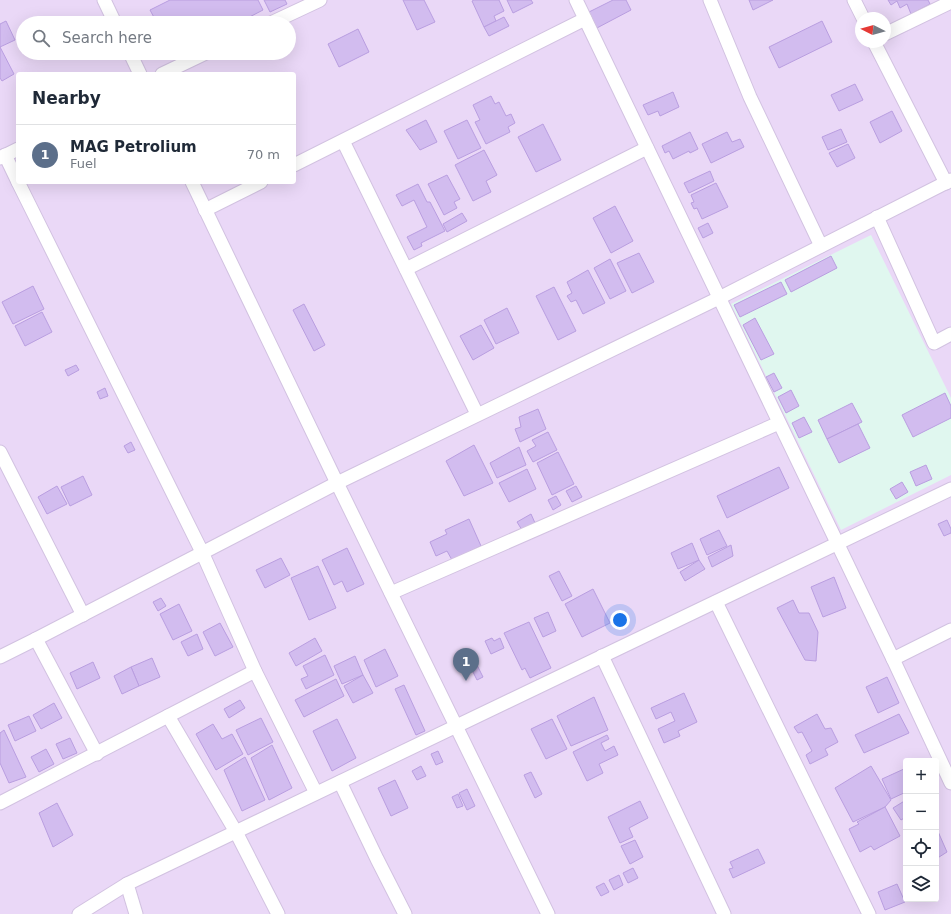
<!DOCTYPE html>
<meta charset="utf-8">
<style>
:root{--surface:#fff;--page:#f6f6f7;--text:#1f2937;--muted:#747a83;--line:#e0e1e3;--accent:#d93025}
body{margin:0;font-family:"DejaVu Sans",sans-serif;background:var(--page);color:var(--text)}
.controls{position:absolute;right:12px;bottom:12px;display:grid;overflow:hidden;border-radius:4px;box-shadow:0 4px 16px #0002}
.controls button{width:36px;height:36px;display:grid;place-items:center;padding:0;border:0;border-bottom:1px solid var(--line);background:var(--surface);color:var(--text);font:20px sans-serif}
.compass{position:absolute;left:855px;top:12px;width:36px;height:36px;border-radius:50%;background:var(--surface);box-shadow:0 4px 16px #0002;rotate:276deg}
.you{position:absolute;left:620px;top:620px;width:14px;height:14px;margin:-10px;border:3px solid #fff;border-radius:50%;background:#1a73e8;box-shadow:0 0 0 6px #1a73e833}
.badge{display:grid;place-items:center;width:26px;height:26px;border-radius:50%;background:var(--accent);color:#fff;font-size:13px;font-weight:700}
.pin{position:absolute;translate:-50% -33px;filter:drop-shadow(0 1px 2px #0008)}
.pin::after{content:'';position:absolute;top:21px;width:14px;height:12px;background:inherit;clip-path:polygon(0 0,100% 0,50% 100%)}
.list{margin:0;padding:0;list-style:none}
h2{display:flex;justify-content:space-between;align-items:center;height:52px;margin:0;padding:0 16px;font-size:17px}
h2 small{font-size:13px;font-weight:400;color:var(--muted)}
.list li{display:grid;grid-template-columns:26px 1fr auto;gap:12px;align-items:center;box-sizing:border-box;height:60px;padding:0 16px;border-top:1px solid var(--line)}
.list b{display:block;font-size:15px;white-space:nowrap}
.list p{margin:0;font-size:13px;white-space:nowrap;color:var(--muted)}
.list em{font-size:13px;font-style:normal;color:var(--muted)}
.icon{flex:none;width:22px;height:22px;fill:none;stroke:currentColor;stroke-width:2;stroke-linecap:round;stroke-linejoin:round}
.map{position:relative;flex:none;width:951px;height:914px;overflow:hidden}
.search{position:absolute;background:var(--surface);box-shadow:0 4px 16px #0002;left:16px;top:16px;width:280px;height:44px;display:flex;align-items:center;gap:10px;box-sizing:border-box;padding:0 14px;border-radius:22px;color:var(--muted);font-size:15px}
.panel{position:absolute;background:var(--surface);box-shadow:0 4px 16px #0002;left:16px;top:72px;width:280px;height:112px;border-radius:4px}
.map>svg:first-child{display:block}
.residential{fill:#ead8f7;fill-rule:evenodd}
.education{fill:#e0f7ef}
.building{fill:#d2bcef;stroke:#b99ee0}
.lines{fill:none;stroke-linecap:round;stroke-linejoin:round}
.street-casing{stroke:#d2c2e1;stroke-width:15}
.street{stroke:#fff;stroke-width:13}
</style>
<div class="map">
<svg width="951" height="914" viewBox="0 0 951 914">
<rect width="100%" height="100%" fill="#f2e3fb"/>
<!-- residential -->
<path class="residential" d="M0,0H951V914H0ZM861,18H885V42H861ZM23,23H289V53H23ZM18,74H294V182H18ZM906,761H936V899H906Z"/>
<!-- education -->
<polygon class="education" points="871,235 951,398 951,475 841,530 731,304"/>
<!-- building -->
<g class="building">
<polygon points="170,0 258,0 263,10 238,23 157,23 150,10"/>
<polygon points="264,0 285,0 287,4 270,12"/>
<polygon points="403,0 424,0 435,22 417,30"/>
<polygon points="474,0 499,0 504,11 494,16 496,21 484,27 472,1"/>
<polygon points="507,0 531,0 533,3 513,13"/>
<polygon points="613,0 626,0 631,10 595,29 587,13"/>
<polygon points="749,0 773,0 753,10"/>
<polygon points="888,0 928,0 930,4 911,14 907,4 900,8 897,1 891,5"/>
<polygon points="504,17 509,26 489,36 484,27"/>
<polygon points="6,21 15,40 0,47 14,74 2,81 0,78 0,24"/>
<polygon points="822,21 832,42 779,68 769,47"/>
<polygon points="358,29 369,52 339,67 328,44"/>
<polygon points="855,84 863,100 839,111 831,95"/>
<polygon points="673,92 679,107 660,116 658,111 648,115 643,105"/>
<polygon points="491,96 495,104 499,102 506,116 511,114 515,123 508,127 510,132 486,144 475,122 480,120 473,105"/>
<polygon points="892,111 902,131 880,143 870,122"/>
<polygon points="426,120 437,142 420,150 406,130"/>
<polygon points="467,120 481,148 458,159 444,131"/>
<polygon points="543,124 561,160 536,172 518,137"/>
<polygon points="841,129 847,142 828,150 822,137"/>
<polygon points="690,132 698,149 690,153 689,151 673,159 669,151 665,153 662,146"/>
<polygon points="727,132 732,142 740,139 744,147 711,163 702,144"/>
<polygon points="848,144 855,158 837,167 829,153"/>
<polygon points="484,150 497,175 486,181 491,192 473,201 455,165"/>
<polygon points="710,171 714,181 689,193 684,183"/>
<polygon points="447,175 460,199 454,202 457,208 444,215 428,184"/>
<polygon points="716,183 728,207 702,219 697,208 694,209 691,203 694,202 691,195"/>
<polygon points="418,184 427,202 430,202 445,231 421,243 422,246 414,250 407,237 427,227 414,200 402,206 396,195"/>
<polygon points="615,206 633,241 611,253 593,218"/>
<polygon points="462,213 467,221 447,232 443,224"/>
<polygon points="708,223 713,233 703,238 698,228"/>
<polygon points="639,253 654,282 632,293 617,263"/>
<polygon points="831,256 837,268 791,292 785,280"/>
<polygon points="610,259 626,291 610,299 594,268"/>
<polygon points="588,270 605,303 583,314 576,300 571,302 567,296 572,293 567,282"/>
<polygon points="781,282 787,294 740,317 734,305"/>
<polygon points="33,286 44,309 13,324 2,302"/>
<polygon points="554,287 576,331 558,340 536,296"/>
<polygon points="304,304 325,345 314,351 293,310"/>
<polygon points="507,308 519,333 496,344 484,320"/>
<polygon points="42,312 52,332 25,346 15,326"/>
<polygon points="755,318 774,354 761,360 743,325"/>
<polygon points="481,325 494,348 473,360 460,336"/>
<polygon points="76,365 79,370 68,376 65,370"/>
<polygon points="774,373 782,388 774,392 766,377"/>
<polygon points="105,388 108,396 100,399 97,392"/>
<polygon points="791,390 799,406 786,413 778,397"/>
<polygon points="945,393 951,406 951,418 913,437 902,415"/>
<polygon points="852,403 862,422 827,439 818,420"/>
<polygon points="538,409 546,429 520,442 515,429 521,427 519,417"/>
<polygon points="804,417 812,432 799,438 792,423"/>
<polygon points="858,424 870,448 839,463 827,439"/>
<polygon points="548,432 557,450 533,462 527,451 536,446 532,440"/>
<polygon points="131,442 135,450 128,453 124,446"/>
<polygon points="474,445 493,483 464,496 446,461"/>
<polygon points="519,447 526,465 497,478 490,463"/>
<polygon points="558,452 574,484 552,495 537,463"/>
<polygon points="926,465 932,479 916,486 910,472"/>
<polygon points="779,467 789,488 727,518 717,496"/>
<polygon points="527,469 536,489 509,502 499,483"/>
<polygon points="83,476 92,495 70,506 61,487"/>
<polygon points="902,482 908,492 896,499 890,489"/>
<polygon points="57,486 67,504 47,514 38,497"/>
<polygon points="576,486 582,497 572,502 566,491"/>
<polygon points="556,496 561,505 553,510 548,500"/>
<polygon points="531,514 535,523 522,530 517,522"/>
<polygon points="469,519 481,546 452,560 447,551 436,556 430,542 447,534 445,530"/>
<polygon points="947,520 951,529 951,533 944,536 938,524"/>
<polygon points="719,530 727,546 707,555 700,539"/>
<polygon points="692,543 699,560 678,569 671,553"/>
<polygon points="731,545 733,556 712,567 708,557"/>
<polygon points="347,548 364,584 347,592 342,581 334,585 322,560"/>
<polygon points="281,558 290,575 265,588 256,570"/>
<polygon points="699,560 705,569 685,581 680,572"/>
<polygon points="318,566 336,608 309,620 291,578"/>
<polygon points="559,571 572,596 562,601 549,576"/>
<polygon points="834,577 846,608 823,617 811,587"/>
<polygon points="593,589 610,623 582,637 565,604"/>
<polygon points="161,598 166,606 158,611 153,602"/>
<polygon points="793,600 799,613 809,613 818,632 816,661 805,660 777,608"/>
<polygon points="179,604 192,631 173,640 160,614"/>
<polygon points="548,612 556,631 543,637 534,618"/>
<polygon points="529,622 551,668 530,678 525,668 522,670 504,633"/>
<polygon points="220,623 233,647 215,656 203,632"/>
<polygon points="197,634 203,649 188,656 181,642"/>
<polygon points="315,638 322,651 296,666 289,653"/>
<polygon points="492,638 494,641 500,638 504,648 491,654 485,641"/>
<polygon points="385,649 398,676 376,687 364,660"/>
<polygon points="325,655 334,675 306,689 301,679 308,676 303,666"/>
<polygon points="355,656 363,675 342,684 334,666"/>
<polygon points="152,658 160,677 139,686 131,667"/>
<polygon points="474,659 483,677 477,680 468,662"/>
<polygon points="93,662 100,678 77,689 70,673"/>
<polygon points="131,667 139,686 122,694 114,676"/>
<polygon points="363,675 373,693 353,703 344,686"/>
<polygon points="887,677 899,703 878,713 866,687"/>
<polygon points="336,679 344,696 304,717 295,700"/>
<polygon points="404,685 425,731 416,735 395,689"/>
<polygon points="684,693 697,722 678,731 680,736 664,743 658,729 675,721 671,712 656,719 651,708"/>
<polygon points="594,697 608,730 571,746 557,716"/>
<polygon points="240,700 245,708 229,718 224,709"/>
<polygon points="54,703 62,718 41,729 33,715"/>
<polygon points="817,714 825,729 831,728 838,742 825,749 828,755 810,764 806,755 812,751 802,732 798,733 794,727"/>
<polygon points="899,714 909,733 864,753 855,735"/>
<polygon points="29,716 36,731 15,741 8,725"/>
<polygon points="261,718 273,742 248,755 236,730"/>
<polygon points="337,719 356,758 332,771 313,731"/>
<polygon points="552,719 567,749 546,759 531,729"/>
<polygon points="213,724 222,739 232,734 243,754 216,770 196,734"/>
<polygon points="4,730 26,777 9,783 0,763 0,733"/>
<polygon points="607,735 609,739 601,743 605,751 614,746 618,755 599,764 603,773 587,781 573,752"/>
<polygon points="70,738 77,753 63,759 56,744"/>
<polygon points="272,745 292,788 269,800 251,758"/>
<polygon points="46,749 54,764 39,772 31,757"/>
<polygon points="438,751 443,762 436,765 431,754"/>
<polygon points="245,757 265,800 242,811 224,770"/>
<polygon points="421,766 426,776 417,780 412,771"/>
<polygon points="871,766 891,800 885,807 853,822 835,788"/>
<polygon points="904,769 906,772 906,792 891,799 882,779"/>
<polygon points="531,772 542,794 535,798 524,775"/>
<polygon points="395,780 408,808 391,816 378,788"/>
<polygon points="467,789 475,806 467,810 459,793"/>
<polygon points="458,794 463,806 457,808 452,797"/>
<polygon points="906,800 906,817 901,820 893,808"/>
<polygon points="640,801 648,818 629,828 633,837 620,843 608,817"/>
<polygon points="57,803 73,835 53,847 39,813"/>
<polygon points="885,807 900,836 874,850 871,846 860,852 849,829 859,824 857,822"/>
<polygon points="936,827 947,852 936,859"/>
<polygon points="635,840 643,857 630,864 621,846"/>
<polygon points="758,849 765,863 733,878 729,869 733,868 730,862"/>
<polygon points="633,868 638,878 628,883 623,873"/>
<polygon points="619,875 623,885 614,890 609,880"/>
<polygon points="604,883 609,892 601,896 596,887"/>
<polygon points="897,884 905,902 885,910 878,892"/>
</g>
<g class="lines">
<defs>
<g id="street">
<polyline points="104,0 115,23"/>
<polyline points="576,0 893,659 951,783"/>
<polyline points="710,0 750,97 821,246"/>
<polyline points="854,0 863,18"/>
<polyline points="271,23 320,0"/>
<polyline points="885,34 951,2"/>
<polyline points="874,42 946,183"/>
<polyline points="130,53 140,74"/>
<polyline points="162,74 206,53"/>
<polyline points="343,141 477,414"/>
<polyline points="5,155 18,182"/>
<polyline points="0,158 18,149"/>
<polyline points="294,165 585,19"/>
<polyline points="18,182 202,552 255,671 316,793"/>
<polyline points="192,182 337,483 548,914"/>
<polyline points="205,210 261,182"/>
<polyline points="877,217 934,343 951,334"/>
<polyline points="406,269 647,148"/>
<polyline points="0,452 83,615"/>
<polyline points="391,593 779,423"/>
<polyline points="716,602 869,914"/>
<polyline points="36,639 97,754"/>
<polyline points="602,656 724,914"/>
<polyline points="0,657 36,639 337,483 719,298 951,180"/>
<polyline points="893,659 951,630"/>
<polyline points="168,716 236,832 278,914"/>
<polyline points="340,782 377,859 405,914"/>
<polyline points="0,803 255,671"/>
<polyline points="127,884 136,914"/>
<polyline points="79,914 127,884 951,489"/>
</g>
</defs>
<!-- street casing -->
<use href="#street" class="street-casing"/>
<!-- street -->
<use href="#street" class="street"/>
</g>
</svg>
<div class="controls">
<button>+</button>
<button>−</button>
<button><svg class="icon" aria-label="locate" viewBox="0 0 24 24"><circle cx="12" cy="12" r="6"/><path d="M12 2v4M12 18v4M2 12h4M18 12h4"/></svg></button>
<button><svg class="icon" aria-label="layers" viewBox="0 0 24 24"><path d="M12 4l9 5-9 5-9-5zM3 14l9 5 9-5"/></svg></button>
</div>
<svg class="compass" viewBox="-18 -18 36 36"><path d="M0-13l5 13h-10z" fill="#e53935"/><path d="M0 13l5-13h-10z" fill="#747a83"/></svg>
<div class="you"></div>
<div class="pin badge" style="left:466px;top:681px;background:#5c6f8a">1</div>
<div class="search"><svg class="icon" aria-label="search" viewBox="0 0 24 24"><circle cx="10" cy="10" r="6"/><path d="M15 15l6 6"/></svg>Search here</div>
<section class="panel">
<h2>Nearby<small></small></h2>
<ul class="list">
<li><span class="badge" style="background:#5c6f8a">1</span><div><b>MAG Petrolium</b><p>Fuel</p></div><em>70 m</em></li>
</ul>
</section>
</div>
